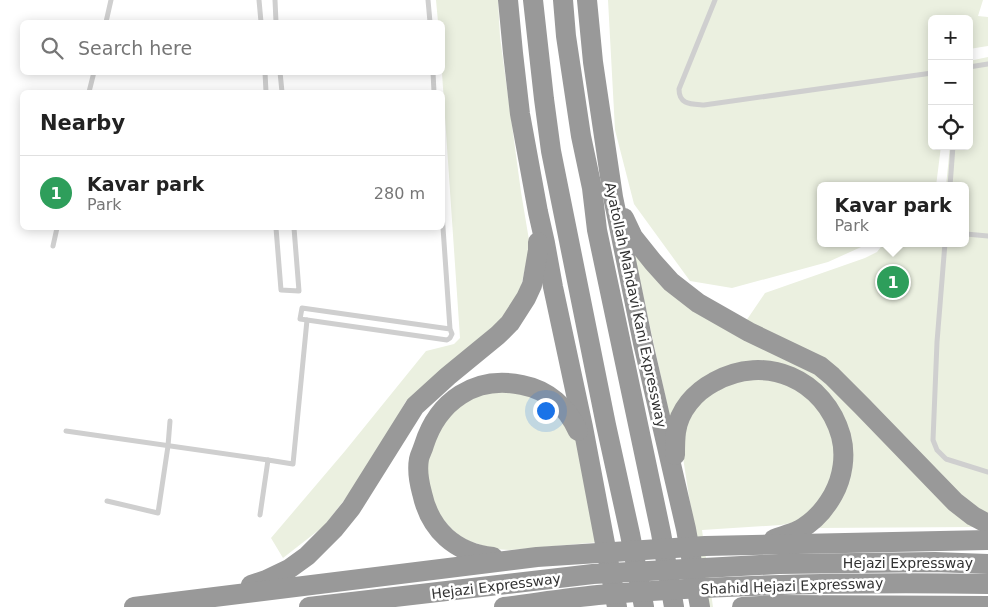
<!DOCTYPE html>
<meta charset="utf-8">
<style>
:root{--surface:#fff;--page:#f2f2f2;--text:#222;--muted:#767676;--line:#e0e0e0;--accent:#0b8043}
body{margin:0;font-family:"DejaVu Sans",sans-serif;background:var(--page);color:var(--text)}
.controls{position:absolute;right:15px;top:15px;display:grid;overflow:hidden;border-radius:8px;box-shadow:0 2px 12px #0003}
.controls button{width:45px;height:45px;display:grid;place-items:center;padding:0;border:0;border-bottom:1px solid var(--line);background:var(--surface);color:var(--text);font:25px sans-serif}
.you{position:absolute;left:545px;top:410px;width:18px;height:18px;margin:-12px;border:4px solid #fff;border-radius:50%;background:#1a73e8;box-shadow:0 0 0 8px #1a73e833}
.badge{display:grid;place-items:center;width:32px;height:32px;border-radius:50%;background:var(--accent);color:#fff;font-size:16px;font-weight:700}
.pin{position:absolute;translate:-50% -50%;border:2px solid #fff;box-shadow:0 1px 5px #0006}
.popup{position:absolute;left:817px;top:182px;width:152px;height:65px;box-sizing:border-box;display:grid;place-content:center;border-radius:8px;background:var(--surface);filter:drop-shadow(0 1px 4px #0005);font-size:16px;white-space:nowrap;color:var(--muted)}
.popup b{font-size:19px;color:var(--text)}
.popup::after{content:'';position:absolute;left:50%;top:100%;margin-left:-10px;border:10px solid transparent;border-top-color:var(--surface)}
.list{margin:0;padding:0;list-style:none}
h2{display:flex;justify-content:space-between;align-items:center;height:65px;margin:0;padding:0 20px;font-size:21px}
h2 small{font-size:16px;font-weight:400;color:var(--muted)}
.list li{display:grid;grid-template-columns:32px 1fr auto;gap:15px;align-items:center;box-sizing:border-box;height:75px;padding:0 20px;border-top:1px solid var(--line)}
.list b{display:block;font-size:19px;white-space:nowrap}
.list p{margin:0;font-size:16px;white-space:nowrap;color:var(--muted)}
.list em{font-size:16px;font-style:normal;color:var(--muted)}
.icon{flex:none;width:28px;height:28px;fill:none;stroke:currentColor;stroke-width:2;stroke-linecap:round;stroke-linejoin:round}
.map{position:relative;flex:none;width:988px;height:607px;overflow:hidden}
.search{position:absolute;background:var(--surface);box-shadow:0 2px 12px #0003;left:20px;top:20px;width:425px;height:55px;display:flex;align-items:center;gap:12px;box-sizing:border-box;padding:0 18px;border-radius:8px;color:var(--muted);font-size:19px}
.panel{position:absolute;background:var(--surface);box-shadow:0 2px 12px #0003;left:20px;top:90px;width:425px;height:140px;border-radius:8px}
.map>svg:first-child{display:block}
.green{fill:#ebf0e0}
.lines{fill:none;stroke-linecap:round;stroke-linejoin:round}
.lane{stroke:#cfcfcf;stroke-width:5}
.highway{stroke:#999;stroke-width:20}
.labels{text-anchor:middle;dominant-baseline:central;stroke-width:5;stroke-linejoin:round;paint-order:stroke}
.street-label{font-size:14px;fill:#323232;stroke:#fff}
</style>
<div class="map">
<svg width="988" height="607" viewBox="0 0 988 607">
<rect width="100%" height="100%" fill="#fff"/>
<!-- green -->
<g class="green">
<polygon points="436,0 498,0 500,37 521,192 530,246 520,291 503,318 406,401 366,472 324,526 283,558 271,538 345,451 426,351 454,344 460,338 442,73 442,22 438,22"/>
<polygon points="608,0 983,0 978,16 988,17 988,46 969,49 969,19 932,19 932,146 941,146 936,186 820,186 820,243 870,243 828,262 732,288 690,281 634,204 615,130"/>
<polygon points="988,57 988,518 975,511 865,402 746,321 765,293 865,258 877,252 884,243 966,243 966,186 946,186 950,146 969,146 969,61"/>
<polygon points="634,254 827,379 977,527 814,528 828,512 846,424 766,363 670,418"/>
<polygon points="765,375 806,394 832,429 838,459 830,482 819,501 808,513 795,522 781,525 702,530 713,607 706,607 680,438 686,417 719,384"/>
<polygon points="520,387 572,424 600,542 510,550 494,549 469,541 457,534 446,523 431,503 424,457 459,399"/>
</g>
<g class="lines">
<!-- lane -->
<g class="lane">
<polyline points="259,0 261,22"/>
<polyline points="275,0 276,22"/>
<polyline points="428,0 430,22"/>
<path d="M715,0L679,89C679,105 691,104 704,105L932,73"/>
<polyline points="106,22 111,0"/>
<polyline points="969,67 988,64"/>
<polyline points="265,72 266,92"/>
<polyline points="280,72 282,92"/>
<polyline points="433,72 434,92"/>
<polyline points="89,92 94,72"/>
<polyline points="950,186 953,146"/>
<polyline points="442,213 450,329 452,334 450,338 447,340 300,319 302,308 450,329"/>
<polyline points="276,228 281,290 299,291 294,228"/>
<polyline points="966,234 988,236"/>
<polyline points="945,243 937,342 933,440 937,450 946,459 988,472"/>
<polyline points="53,246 57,228"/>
<polyline points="66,431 268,460 293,464 307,320"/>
<polyline points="107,501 158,513 168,446 170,421"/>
<polyline points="260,515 268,460"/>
</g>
<!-- highway -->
<g class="highway">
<polyline points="508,0 513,53 520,114 538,212 545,243 553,287 583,427 617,607"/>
<polyline points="533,0 544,99 551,151 606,425 630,534 644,607"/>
<polyline points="563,0 566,36 581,136 592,188 597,230 661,533 674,607"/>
<polyline points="587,0 593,62 613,197 643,343 686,529 700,607"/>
<polyline points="624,218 633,237 653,262 671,282 698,303 749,332 820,366 832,376 862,406 955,502 973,516 988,524"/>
<path d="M675,455C675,447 675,439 676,432C679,410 695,392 714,382C765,353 825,379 841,436C846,455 843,477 833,495C825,509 814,522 799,530C791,534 782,536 774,539"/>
<path d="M493,557C455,553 430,530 422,493C419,482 417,470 419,459C420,454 423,449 424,445C438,401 475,375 522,385C548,390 567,407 578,431"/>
<polyline points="251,585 266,580 289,569 307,556 334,529 351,508 415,406 448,376 498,335 510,323 526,298 532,285 538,250 538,242"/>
<polyline points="134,607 537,557 705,546 988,540"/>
<polyline points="309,607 593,574 779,564 935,562 988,564"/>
<path d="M504,607C536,603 567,598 598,595C728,584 858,582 988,584"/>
<polyline points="742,607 775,605 988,606"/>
</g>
</g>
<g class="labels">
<!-- street labels -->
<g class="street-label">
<text transform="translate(636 305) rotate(78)">Ayatollah Mahdavi Kani Expressway</text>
<text x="908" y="563">Hejazi Expressway</text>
<text transform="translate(496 586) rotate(-7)">Hejazi Expressway</text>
<text transform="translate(792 586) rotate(-2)">Shahid Hejazi Expressway</text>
</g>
</g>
</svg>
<div class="controls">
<button>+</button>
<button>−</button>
<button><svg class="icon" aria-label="locate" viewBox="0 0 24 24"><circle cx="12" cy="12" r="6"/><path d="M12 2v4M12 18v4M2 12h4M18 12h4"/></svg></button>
</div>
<div class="you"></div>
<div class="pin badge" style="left:893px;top:282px;background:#2e9e5b">1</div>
<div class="popup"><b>Kavar park</b>Park</div>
<div class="search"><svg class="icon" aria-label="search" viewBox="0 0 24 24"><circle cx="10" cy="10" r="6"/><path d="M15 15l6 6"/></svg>Search here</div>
<section class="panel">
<h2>Nearby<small></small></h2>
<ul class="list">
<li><span class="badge" style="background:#2e9e5b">1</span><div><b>Kavar park</b><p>Park</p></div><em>280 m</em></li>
</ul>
</section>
</div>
